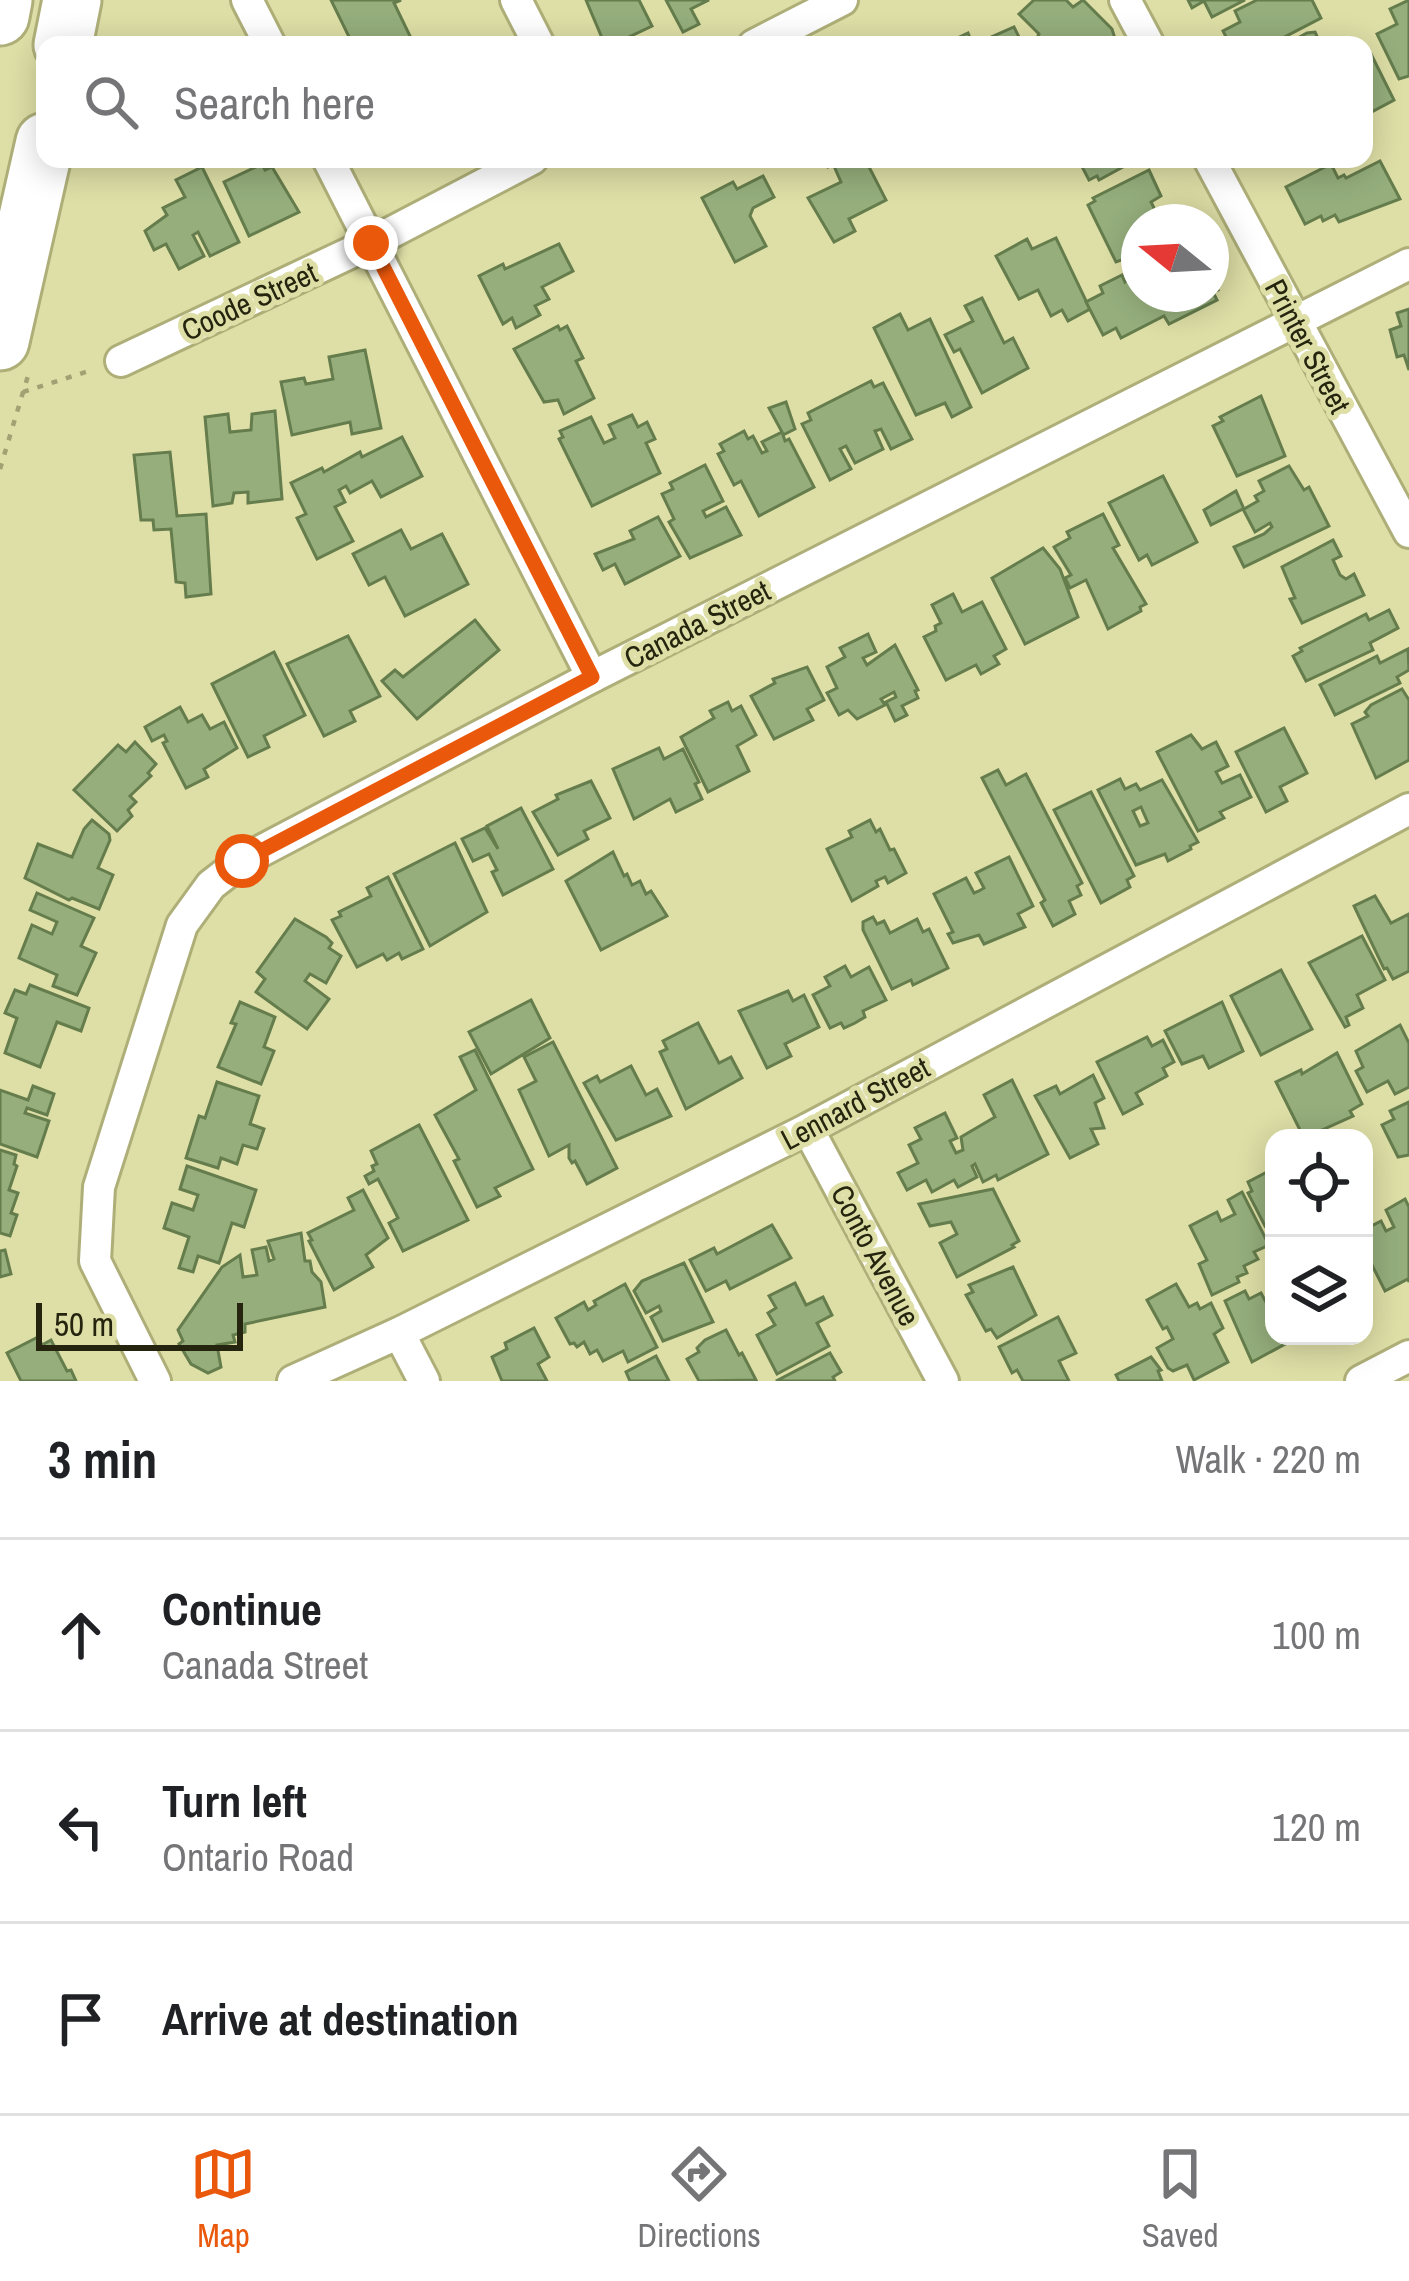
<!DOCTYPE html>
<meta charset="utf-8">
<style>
:root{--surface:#fff;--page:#f2f2f2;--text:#202124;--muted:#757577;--line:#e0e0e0;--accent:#ea580c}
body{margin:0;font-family:"Archivo Narrow",sans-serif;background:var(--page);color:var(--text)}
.controls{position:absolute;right:36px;bottom:36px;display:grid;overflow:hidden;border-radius:24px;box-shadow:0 6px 30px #0003}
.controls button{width:108px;height:108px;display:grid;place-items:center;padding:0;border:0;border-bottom:3px solid var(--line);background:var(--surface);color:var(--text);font:60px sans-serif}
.compass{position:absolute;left:1121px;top:204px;width:108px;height:108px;border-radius:50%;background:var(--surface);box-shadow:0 6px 30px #0003;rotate:288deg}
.scale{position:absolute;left:36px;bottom:30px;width:207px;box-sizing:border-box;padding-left:12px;border:6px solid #25250f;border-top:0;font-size:33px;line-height:42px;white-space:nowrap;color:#25250f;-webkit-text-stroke:9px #dedfa6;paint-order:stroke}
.stop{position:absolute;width:36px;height:36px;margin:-27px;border:9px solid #ea580c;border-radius:50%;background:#fff}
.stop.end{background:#ea580c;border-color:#fff;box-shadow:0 3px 12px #0008}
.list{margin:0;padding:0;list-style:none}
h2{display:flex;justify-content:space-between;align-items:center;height:156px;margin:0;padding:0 48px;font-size:51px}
h2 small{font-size:39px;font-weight:400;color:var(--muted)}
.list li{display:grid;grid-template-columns:78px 1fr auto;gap:36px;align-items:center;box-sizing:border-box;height:192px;padding:0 48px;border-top:3px solid var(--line)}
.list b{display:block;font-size:45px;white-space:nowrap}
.list p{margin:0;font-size:39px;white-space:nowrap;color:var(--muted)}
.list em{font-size:39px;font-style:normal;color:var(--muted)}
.icon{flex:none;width:66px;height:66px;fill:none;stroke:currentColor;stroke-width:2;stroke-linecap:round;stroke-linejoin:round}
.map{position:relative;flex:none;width:1409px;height:1381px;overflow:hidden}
.search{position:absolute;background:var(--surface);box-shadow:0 6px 30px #0003;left:36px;right:36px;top:36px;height:132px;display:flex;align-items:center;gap:30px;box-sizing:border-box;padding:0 42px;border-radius:24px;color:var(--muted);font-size:45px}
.sheet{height:732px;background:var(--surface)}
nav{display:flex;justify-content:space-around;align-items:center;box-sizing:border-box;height:168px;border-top:3px solid var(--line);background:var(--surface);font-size:33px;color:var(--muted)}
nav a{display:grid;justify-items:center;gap:6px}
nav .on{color:var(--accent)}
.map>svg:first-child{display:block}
.building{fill:#95ae7c;stroke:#657c4c;stroke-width:3;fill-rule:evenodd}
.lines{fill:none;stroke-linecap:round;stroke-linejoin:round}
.street-casing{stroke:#aeaf78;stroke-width:36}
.highway-casing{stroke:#aeaf78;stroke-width:63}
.path{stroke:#a1a274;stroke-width:4.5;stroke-dasharray:6 9;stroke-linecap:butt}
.street{stroke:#fff;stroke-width:30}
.highway{stroke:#fff;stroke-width:57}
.route{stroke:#ea580c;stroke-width:15}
.labels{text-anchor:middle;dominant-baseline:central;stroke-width:10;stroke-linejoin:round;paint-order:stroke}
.street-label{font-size:30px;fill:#25250f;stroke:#dedfa6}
</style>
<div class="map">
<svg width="1409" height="1381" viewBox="0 0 1409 1381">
<rect width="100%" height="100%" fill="#dedfa6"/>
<!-- building -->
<g class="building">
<polygon points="331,0 401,0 394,3 411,38 397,45 353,45"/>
<polygon points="586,0 639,0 652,26 627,38 629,43 626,45 605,45"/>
<polygon points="666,0 709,0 691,9 699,24 683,32"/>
<polygon points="1034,0 1066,0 1073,7 1083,0 1112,29 1117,45 1033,45 1039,34 1019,14"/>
<polygon points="1188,0 1245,0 1212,17 1204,1 1192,8"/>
<polygon points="1257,0 1312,0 1321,18 1269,45 1230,45 1223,31 1240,22 1235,11"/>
<polygon points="1409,0 1409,76 1399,79 1377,34 1397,24 1390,9"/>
<polygon points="1014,27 1023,45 949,45 947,43 968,33 973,45"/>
<polygon points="1315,32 1321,45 1285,45 1307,33"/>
<polygon points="1371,54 1394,100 1364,116 1364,57"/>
<polygon points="824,159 865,159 886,200 849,219 855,231 834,242 808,198 841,182 833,164 828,167"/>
<polygon points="1078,159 1131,159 1132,162 1099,180 1097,176 1089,180"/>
<polygon points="1380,161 1400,199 1339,222 1335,215 1323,221 1321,216 1305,224 1286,187 1331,164 1338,178 1344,175 1346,178"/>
<polygon points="262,164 265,170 272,167 299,212 249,236 224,182"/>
<polygon points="202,167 239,242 210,256 198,232 193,235 204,256 179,269 166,244 154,250 145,231 167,215 163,208 185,197 176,180"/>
<polygon points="1149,170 1161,196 1151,202 1161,222 1139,222 1139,254 1116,262 1088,205 1095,201 1093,198"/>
<polygon points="763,176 774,197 753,208 750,216 766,246 735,262 702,198 733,182 737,189"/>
<polygon points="1056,238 1090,309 1068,321 1062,310 1051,316 1038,290 1019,299 996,256 1027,239 1032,249"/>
<polygon points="559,244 573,271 542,287 549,299 535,306 540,315 516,328 512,318 503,324 479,276 503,264 505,269"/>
<polygon points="1122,275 1125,282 1133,277 1139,283 1139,294 1211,294 1211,277 1218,290 1213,292 1217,300 1169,324 1164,316 1121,338 1116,328 1103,335 1086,302 1103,293 1100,286"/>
<polygon points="982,298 1004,343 1013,338 1028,368 982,393 960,349 954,352 945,335 973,321 965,306"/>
<polygon points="1409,309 1409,370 1404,355 1397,357 1390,330 1401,326 1397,313"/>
<polygon points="900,314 908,330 930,319 971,407 952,417 945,403 916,415 874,328"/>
<polygon points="558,326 560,330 567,326 583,358 576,361 594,398 564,414 558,400 544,402 514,349"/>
<polygon points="365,350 381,428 352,434 350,422 292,435 281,382 304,378 306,384 333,379 329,357"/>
<polygon points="871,381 874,387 883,383 912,439 891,449 881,429 875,431 883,449 855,463 846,446 840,449 851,469 830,480 802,424 811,420 808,413"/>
<polygon points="1261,396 1285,456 1237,476 1213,426 1223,421 1220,417"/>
<polygon points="786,402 795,429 783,435 785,441 789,439 814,487 759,516 741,481 734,485 718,454 724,451 720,444 744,431 748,439 753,436 762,453 767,451 762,442 782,432 769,408"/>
<polygon points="275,411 282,499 248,503 248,492 234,493 232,503 213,506 205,417 228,414 230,432 251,430 252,414"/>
<polygon points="632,415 638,427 647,422 655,439 646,443 660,473 592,506 559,439 563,437 560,431 591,417 604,443 615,438 609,425"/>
<polygon points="402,437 422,476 381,497 372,481 350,493 346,486 339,490 345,502 335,507 353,541 317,559 297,518 306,514 291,483 322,468 324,472 360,452 362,457"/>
<polygon points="170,452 177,516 206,514 211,594 186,597 185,583 176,582 171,529 154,530 153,520 141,520 134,455"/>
<polygon points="705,465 723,501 703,511 706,517 726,507 741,535 690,558 669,522 674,519 662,494 673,489 670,483"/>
<polygon points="1289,466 1304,490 1309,487 1329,526 1244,567 1234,547 1264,534 1272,527 1270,523 1255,532 1243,509 1211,525 1204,510 1236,491 1244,509 1258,501 1255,496 1264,491 1259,481"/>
<polygon points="1163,476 1197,542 1152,565 1147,555 1139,560 1109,503"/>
<polygon points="1103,514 1119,545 1113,548 1146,604 1140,607 1141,611 1108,629 1086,580 1070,588 1065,578 1071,575 1054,547 1070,538 1067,532"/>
<polygon points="658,517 680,556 625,584 615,564 603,570 595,554 634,539 630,531"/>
<polygon points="401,530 411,549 442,534 468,584 405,616 385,577 369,585 353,554"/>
<polygon points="1333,540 1341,556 1333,560 1340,575 1346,579 1354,574 1364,595 1302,623 1290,599 1295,598 1282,567"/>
<polygon points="1043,548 1060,569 1078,617 1025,644 992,578"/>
<polygon points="953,594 962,612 982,602 1006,649 994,656 999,664 981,674 976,665 946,680 924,637 936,631 935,626 941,623 932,605"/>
<polygon points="1389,610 1398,628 1370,643 1373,650 1306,681 1293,656 1302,651 1300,648 1366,614 1369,620"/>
<polygon points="475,620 499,650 417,719 382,681 395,670 403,677"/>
<polygon points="868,634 876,652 863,658 867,665 895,645 918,690 915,691 918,698 902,706 907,715 895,721 886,702 896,697 894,692 881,699 885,705 857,719 848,710 839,715 827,693 837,688 827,667 845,657 840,648"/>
<polygon points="348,636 380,696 350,711 355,721 324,736 287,664"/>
<polygon points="1408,649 1409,670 1397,677 1400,683 1335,715 1320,685 1377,656 1380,663"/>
<polygon points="274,652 305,715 264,736 269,747 248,757 212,684"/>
<polygon points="807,667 824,700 807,709 813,720 774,739 751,696 775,683 773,679"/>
<polygon points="1402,689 1409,700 1409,760 1376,778 1352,724 1368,716 1365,712 1371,705"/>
<polygon points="728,702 732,711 741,706 756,735 737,746 749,771 708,792 681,737 714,718 710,711"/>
<polygon points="180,707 188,722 202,715 210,729 224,722 237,748 204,769 208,777 186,788 163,743 167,741 164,735 152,741 145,727"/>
<polygon points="1284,728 1307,773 1280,787 1287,801 1266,812 1236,752"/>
<polygon points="1191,735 1202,749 1216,742 1228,766 1216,772 1222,783 1240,775 1251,797 1220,812 1224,818 1198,831 1157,752"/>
<polygon points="135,742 156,764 148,773 151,776 130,796 136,802 128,810 132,816 117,831 74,790 118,745 126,752"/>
<polygon points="659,748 664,759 683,749 699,782 695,784 702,799 676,812 670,799 634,819 613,769"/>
<polygon points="998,770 1006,785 1026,774 1082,883 1077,886 1081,895 1069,901 1075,914 1053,926 1041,903 1045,900 982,778"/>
<path d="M1120,779L1125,789L1136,784L1140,790L1162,780L1198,842L1190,846L1191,849L1168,861L1165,854L1136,865L1098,790ZM1141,807L1148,823L1140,826L1133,811Z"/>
<polygon points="591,781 610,818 584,831 588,839 558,855 533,812 558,799 556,795"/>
<polygon points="1091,792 1134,876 1127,880 1130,887 1101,903 1054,810"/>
<polygon points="521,808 553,869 503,895 492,872 497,870 489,854 473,861 462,839 485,828 498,849 487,826"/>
<polygon points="92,820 109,834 110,840 98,868 113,875 99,909 72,898 69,900 25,878 38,844 72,857 84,829"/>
<polygon points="870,820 876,832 880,829 890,850 894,849 906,873 888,883 885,877 876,881 878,886 852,901 827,849 852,837 849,831"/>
<polygon points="455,843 487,912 430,946 394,874"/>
<polygon points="613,852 624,876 627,874 632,885 640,881 646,894 651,891 667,916 601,950 566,881"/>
<polygon points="1009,857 1033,906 1018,914 1025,927 984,944 979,935 953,943 948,934 953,932 934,894 966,878 974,893 979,891 984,888 976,873"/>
<polygon points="388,877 423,949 402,959 399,953 387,960 383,954 357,967 332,920 341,916 339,912 371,896 367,888"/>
<polygon points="37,893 94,918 81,946 96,953 77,995 53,986 57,975 19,958 32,925 52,934 57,922 30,910"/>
<polygon points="1375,896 1391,923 1409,914 1409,971 1393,979 1387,968 1384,969 1354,906"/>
<polygon points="873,917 877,924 884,921 890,933 917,919 923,932 929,929 948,968 913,985 911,980 892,989 863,930 863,922"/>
<polygon points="295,919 326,937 332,943 329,948 341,956 326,983 310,974 305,981 329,999 307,1029 256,992 265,979 257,972"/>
<polygon points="1362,936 1385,980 1357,995 1363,1008 1346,1017 1349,1025 1345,1027 1309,963"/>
<polygon points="845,966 851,977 869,967 886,1000 863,1011 865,1017 855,1023 844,1028 841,1023 830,1028 813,995 830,986 825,977"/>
<polygon points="1281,970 1312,1029 1261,1055 1231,996"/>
<polygon points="30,985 89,1008 81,1031 57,1022 40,1067 5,1053 17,1018 5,1013 15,990 26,994"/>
<polygon points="788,991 793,1001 804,995 819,1027 785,1044 791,1056 767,1068 739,1011"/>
<polygon points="531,1000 550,1038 491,1074 469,1032"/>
<polygon points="240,1002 275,1017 264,1047 274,1051 261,1084 218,1067 236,1024 231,1023"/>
<polygon points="1222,1002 1243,1051 1209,1068 1203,1056 1182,1064 1165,1031"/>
<polygon points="698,1023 719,1063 731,1057 742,1078 686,1109 660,1052 667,1049 663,1041"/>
<polygon points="1400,1025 1409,1043 1409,1087 1395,1094 1388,1081 1367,1092 1356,1071 1363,1067 1356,1051"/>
<polygon points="1147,1037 1152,1046 1163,1040 1174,1062 1163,1068 1167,1076 1136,1093 1142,1104 1123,1114 1097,1062"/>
<polygon points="553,1042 617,1168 587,1184 575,1161 572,1163 569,1158 569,1145 549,1156 519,1090 536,1081 524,1057"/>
<polygon points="475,1050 533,1169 495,1188 500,1196 477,1207 454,1161 459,1159 435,1115 476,1090 460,1057"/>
<polygon points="1337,1053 1362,1104 1350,1111 1353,1116 1304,1138 1276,1082 1301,1070 1302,1074"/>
<polygon points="631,1066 646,1095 657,1089 671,1116 616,1140 584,1083 597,1076 600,1082"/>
<polygon points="1093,1075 1104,1098 1095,1103 1104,1128 1091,1129 1098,1144 1070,1158 1035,1096 1056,1086 1060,1094"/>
<polygon points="1012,1080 1048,1154 998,1180 996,1175 983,1182 975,1164 972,1166 977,1177 958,1187 954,1180 932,1192 926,1180 907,1190 898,1173 918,1163 909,1145 921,1139 915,1128 945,1113 957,1138 950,1141 956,1153 963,1150 961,1137 995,1117 984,1095"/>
<polygon points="217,1082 259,1096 250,1124 264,1129 257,1149 243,1145 237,1164 221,1158 218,1168 186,1158 199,1116 205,1118"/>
<polygon points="33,1086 54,1094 47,1115 27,1108 25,1113 49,1121 37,1157 0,1144 0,1090 28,1100"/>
<polygon points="1409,1102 1409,1155 1398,1157 1382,1125 1394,1119 1390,1111"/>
<polygon points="419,1125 468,1220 403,1251 389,1223 398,1218 395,1212 378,1179 369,1184 365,1176 374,1171 372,1166 377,1164 371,1151"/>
<polygon points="0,1150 16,1155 14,1164 17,1166 9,1190 18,1193 11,1213 17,1215 10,1236 0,1233"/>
<polygon points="187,1166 256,1190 244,1227 232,1223 219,1263 198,1256 193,1272 179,1268 189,1237 164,1228 172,1203 193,1210 198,1195 180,1189"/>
<polygon points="1271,1170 1274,1222 1265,1226 1248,1193 1252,1191 1248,1182"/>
<polygon points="993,1189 1019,1241 1012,1245 1014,1247 957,1277 940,1243 957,1234 951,1222 930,1226 919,1204"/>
<polygon points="363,1190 388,1238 366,1255 373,1267 334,1290 309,1241 312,1240 308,1233 354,1210 348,1198"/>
<polygon points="1242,1192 1269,1245 1254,1252 1258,1259 1244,1266 1247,1273 1237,1277 1239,1282 1212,1295 1199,1264 1207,1260 1190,1226 1217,1212 1221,1221 1235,1214 1228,1200"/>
<polygon points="1405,1199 1409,1207 1409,1282 1408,1279 1385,1291 1365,1251 1364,1230 1381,1221 1386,1231 1394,1227 1386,1210"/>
<polygon points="772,1225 791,1258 730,1289 726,1281 706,1291 690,1260 714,1248 717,1254"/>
<polygon points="301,1233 305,1261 310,1261 312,1272 321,1282 325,1307 245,1324 245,1332 233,1335 235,1342 217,1345 221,1367 208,1373 191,1364 179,1344 183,1341 178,1330 222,1267 240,1255 243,1277 257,1275 252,1250 266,1247 269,1261 274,1259 268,1241"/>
<polygon points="5,1250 11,1274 0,1277 0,1251"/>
<polygon points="684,1263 713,1322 663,1341 651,1317 661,1311 659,1306 646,1313 634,1291 642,1281"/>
<polygon points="1013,1267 1036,1315 997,1338 991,1329 986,1331 966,1295 973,1292 969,1285"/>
<polygon points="795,1283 806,1305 823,1297 832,1315 817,1323 829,1346 777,1374 757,1335 775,1325 768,1313 776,1308 769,1296"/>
<polygon points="625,1284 657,1347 628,1362 623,1351 603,1361 597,1350 590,1354 584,1342 577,1347 574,1343 570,1344 556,1318 584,1302 588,1310 596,1305 594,1301"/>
<polygon points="1176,1284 1189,1307 1197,1303 1200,1309 1211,1303 1223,1328 1214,1334 1228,1362 1194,1380 1187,1365 1173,1371 1168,1368 1157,1348 1173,1339 1167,1327 1163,1329 1147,1300"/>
<polygon points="1245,1291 1249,1299 1261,1293 1274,1317 1274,1336 1291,1336 1285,1339 1287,1343 1252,1362 1225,1301"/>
<polygon points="1058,1317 1076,1353 1059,1361 1069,1381 1023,1381 1017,1370 1012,1373 999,1347"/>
<polygon points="534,1328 549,1357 538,1364 547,1381 502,1381 492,1357 507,1349 505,1343"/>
<polygon points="726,1330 739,1355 742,1353 756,1380 699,1381 687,1359 699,1352 697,1348 705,1340"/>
<polygon points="38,1337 42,1345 51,1340 67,1371 71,1370 76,1381 21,1381 7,1353"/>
<polygon points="830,1353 841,1372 833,1377 835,1381 776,1381"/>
<polygon points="656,1356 669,1381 630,1381 626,1372"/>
<polygon points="1151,1357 1161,1370 1158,1371 1162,1381 1119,1381 1116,1375"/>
</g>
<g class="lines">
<defs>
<g id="street">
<polyline points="247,0 270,45"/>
<polyline points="516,0 539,45"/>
<polyline points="1125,0 1149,45"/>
<polyline points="754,45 842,0"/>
<polyline points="328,159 592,677"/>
<polyline points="1209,159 1409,532"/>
<polyline points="121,361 371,243 532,159"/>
<polyline points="808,1129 943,1381"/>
<polyline points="399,1333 424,1381"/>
<polyline points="155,1381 95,1261 99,1187 182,925 211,885 242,861 592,677 1409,264"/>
<polyline points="293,1381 399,1333 808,1129 1409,809"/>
<polyline points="1361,1381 1409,1356"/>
</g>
<g id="highway">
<polyline points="0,16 3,0"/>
<polyline points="63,45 72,0"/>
<polyline points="0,341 45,142"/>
</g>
</defs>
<!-- street casing -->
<use href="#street" class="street-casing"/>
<!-- highway casing -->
<use href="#highway" class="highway-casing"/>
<!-- path -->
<g class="path">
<polyline points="23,392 92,370"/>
<polyline points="0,469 30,369"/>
</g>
<!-- street -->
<use href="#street" class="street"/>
<!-- highway -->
<use href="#highway" class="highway"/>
</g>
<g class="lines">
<!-- route -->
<polyline class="route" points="242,861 592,677 371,243"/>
</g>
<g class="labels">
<!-- street labels -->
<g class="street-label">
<text transform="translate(249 301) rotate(-25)">Coode Street</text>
<text transform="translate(1308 346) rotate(62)">Printer Street</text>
<text transform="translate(697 624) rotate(-27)">Canada Street</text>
<text transform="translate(855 1103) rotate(-28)">Lennard Street</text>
<text transform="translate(876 1255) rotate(62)">Conto Avenue</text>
</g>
</g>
</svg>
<div class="controls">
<button><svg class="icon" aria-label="locate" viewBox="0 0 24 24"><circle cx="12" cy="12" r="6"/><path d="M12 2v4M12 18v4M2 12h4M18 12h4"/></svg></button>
<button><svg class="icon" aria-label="layers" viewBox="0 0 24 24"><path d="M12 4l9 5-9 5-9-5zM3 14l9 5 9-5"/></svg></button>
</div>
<svg class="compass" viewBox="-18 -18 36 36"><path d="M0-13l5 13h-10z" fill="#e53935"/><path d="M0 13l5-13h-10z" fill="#757577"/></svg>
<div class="scale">50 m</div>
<div class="stop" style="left:242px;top:861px"></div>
<div class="stop end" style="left:371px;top:243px"></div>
<div class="search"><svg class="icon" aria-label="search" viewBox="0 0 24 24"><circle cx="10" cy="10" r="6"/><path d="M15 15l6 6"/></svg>Search here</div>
</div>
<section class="sheet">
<h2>3 min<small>Walk · 220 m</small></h2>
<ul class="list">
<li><svg class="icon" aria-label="ahead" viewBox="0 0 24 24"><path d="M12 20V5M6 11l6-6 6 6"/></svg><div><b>Continue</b><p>Canada Street</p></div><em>100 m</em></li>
<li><svg class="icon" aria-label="left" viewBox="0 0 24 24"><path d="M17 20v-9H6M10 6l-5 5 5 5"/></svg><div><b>Turn left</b><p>Ontario Road</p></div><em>120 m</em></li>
<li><svg class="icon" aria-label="arrive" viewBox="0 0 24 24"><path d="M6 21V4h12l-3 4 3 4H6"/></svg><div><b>Arrive at destination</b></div></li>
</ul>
</section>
<nav>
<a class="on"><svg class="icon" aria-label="map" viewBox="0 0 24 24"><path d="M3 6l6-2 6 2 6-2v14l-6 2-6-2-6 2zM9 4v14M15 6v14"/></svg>Map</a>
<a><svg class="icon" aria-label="directions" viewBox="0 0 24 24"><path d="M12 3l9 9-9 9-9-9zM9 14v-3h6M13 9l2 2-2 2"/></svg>Directions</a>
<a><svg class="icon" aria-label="saved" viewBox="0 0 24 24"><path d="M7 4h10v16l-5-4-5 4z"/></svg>Saved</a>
</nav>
